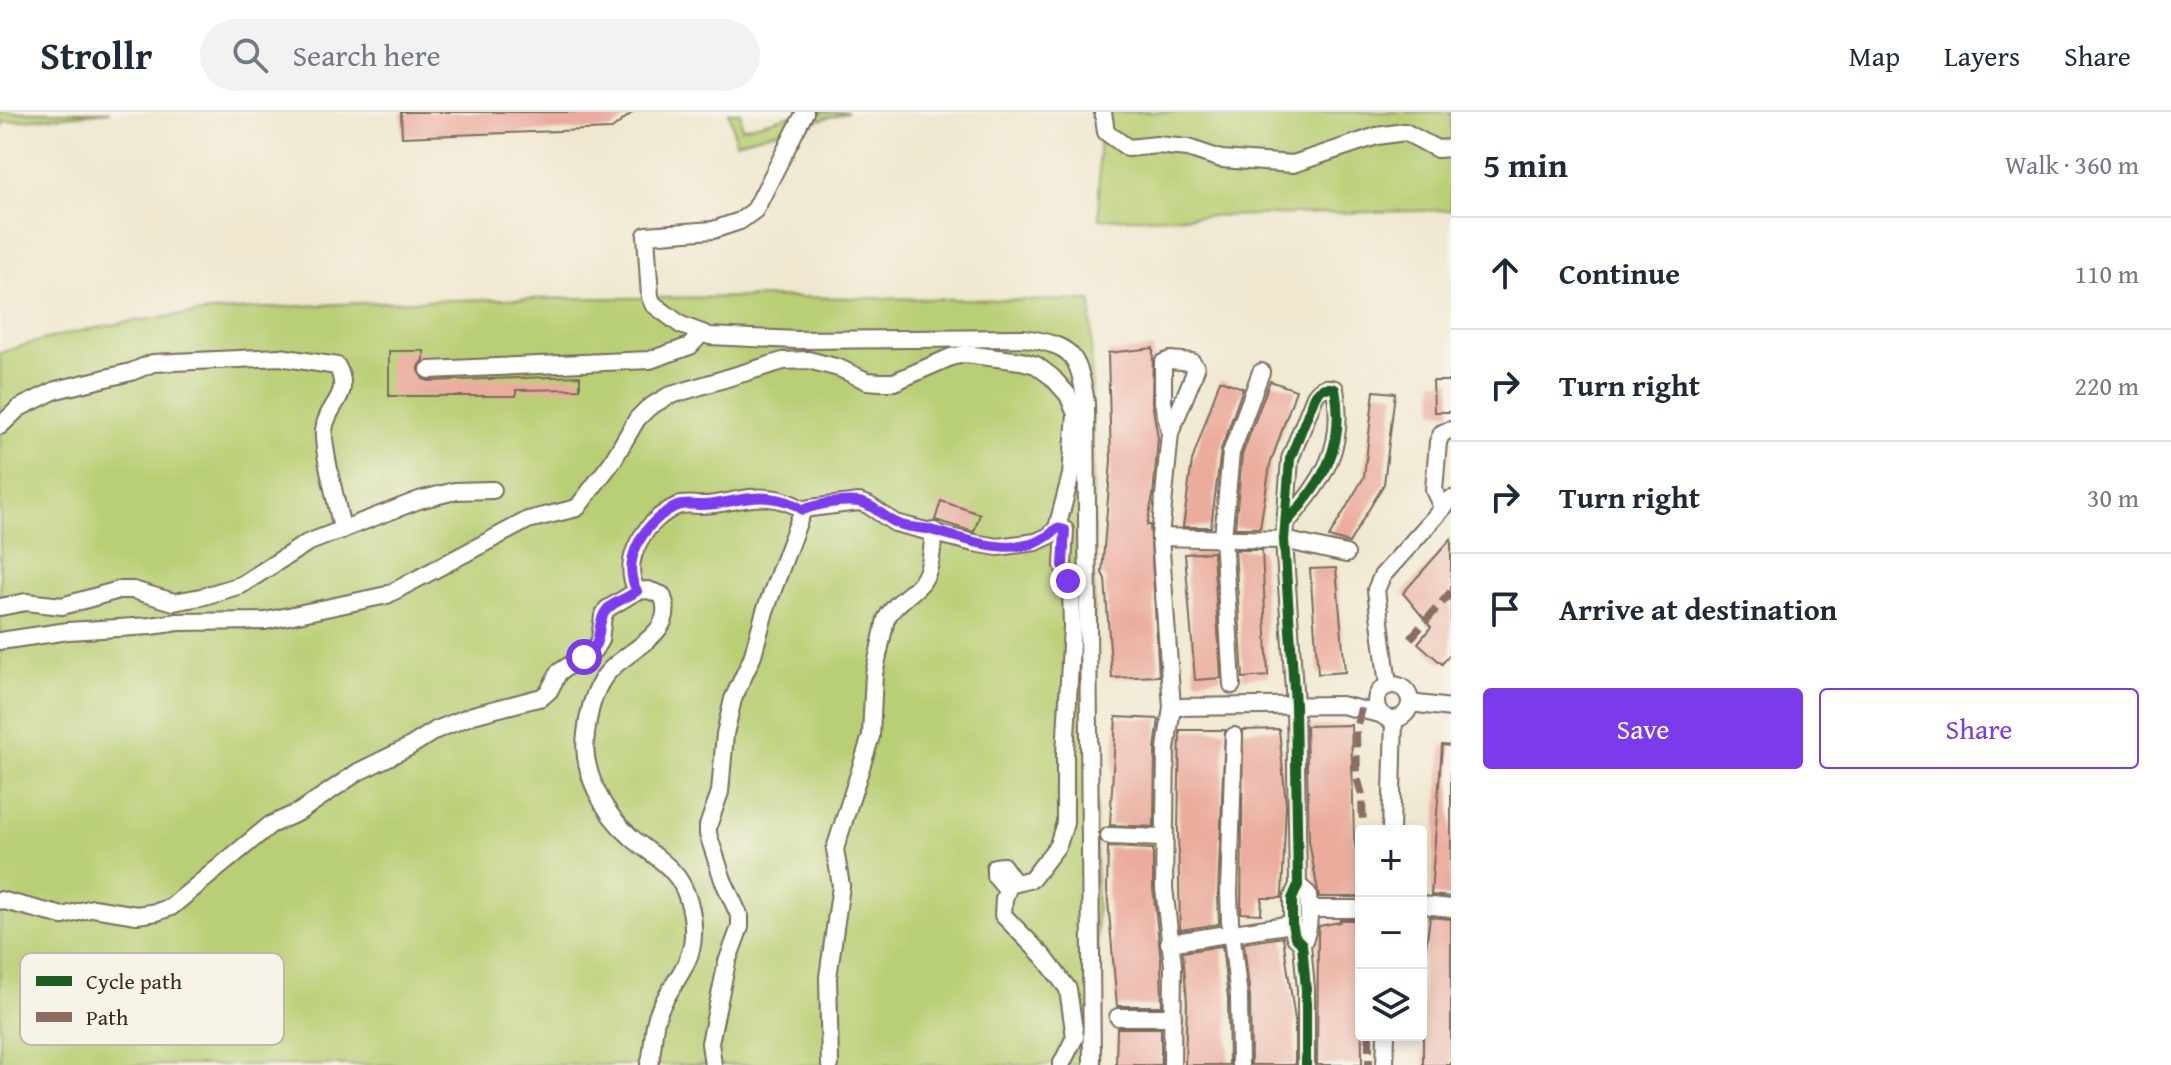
<!DOCTYPE html>
<meta charset="utf-8">
<style>
:root{--surface:#fff;--page:#f2f2f3;--text:#1f2937;--muted:#747a83;--line:#e0e1e3;--accent:#7c3aed}
body{margin:0;font-family:"Gentium Book Plus",serif;background:var(--page);color:var(--text)}
.controls{position:absolute;right:24px;bottom:24px;display:grid;overflow:hidden;border-radius:8px;box-shadow:0 4px 12px #0003}
.controls button{width:72px;height:72px;display:grid;place-items:center;padding:0;border:0;border-bottom:2px solid var(--line);background:var(--surface);color:var(--text);font:40px sans-serif}
.stop{position:absolute;width:24px;height:24px;margin:-18px;border:6px solid #7c3aed;border-radius:50%;background:#fff}
.stop.end{background:#7c3aed;border-color:#fff;box-shadow:0 2px 8px #0008}
.list{margin:0;padding:0;list-style:none}
h2{display:flex;justify-content:space-between;align-items:center;height:104px;margin:0;padding:0 32px;font-size:34px}
h2 small{font-size:26px;font-weight:400;color:var(--muted)}
.list li{display:grid;grid-template-columns:52px 1fr auto;gap:24px;align-items:center;box-sizing:border-box;height:112px;padding:0 32px;border-top:2px solid var(--line)}
.list b{display:block;font-size:30px;white-space:nowrap}
.list em{font-size:26px;font-style:normal;color:var(--muted)}
.actions{display:flex;gap:16px;padding:24px 32px}
.actions a{flex:1;padding:18px 0;border:2px solid var(--accent);border-radius:8px;text-align:center;font-size:28px;color:var(--accent)}
.actions .main{background:var(--accent);color:#fff}
.icon{flex:none;width:44px;height:44px;fill:none;stroke:currentColor;stroke-width:2;stroke-linecap:round;stroke-linejoin:round}
.map{position:relative;flex:none;width:1451px;height:953px;overflow:hidden}
header{display:flex;align-items:center;gap:48px;box-sizing:border-box;height:112px;padding:0 40px;background:var(--surface);border-bottom:2px solid var(--line)}
header strong{font-size:38px}
nav{display:flex;gap:44px;margin-inline-start:auto;font-size:28px}
.search{width:560px;height:72px;background:var(--page);display:flex;align-items:center;gap:20px;box-sizing:border-box;padding:0 28px;border-radius:44px;color:var(--muted);font-size:30px}
main{display:flex}
aside{flex:1;background:var(--surface)}
.map>svg:first-child{display:block}
.green{fill:#b9cf74;stroke:#7a7c49;stroke-width:2}
.building{fill:#ebac9e}
.lines{fill:none;stroke-linecap:round;stroke-linejoin:round}
.minor-casing{stroke:#7a6c5c;stroke-width:20}
.minor{stroke:#fff;stroke-width:16}
.quiet{stroke:#8d6e63;stroke-width:8;stroke-dasharray:16 8;stroke-linecap:butt}
.cycleway-casing{stroke:#f7f3e8;stroke-width:15}
.cycleway{stroke:#1b5e20;stroke-width:10}
.route{stroke:#7c3aed;stroke-width:10}
.key{fill:#f7f3e8;stroke:#bfb7ab;stroke-width:2}
.key-label{font-size:22px;fill:#3b2a1e}
</style>
<header>
<strong>Strollr</strong>
<div class="search"><svg class="icon" aria-label="search" viewBox="0 0 24 24"><circle cx="10" cy="10" r="6"/><path d="M15 15l6 6"/></svg>Search here</div>
<nav><a>Map</a><a>Layers</a><a>Share</a></nav>
</header>
<main>
<div class="map">
<svg width="1451" height="953" viewBox="0 0 1451 953">
<rect width="100%" height="100%" fill="#f7f3e8"/>
<filter id="ink" filterUnits="userSpaceOnUse"><feTurbulence type="fractalNoise" baseFrequency=".0125" numOctaves="2"/><feDisplacementMap in="SourceGraphic" scale="16" xChannelSelector="R" yChannelSelector="G"/><feConvolveMatrix kernelMatrix="1 2 1 2 8 2 1 2 1" color-interpolation-filters="sRGB"/></filter>
<filter id="wash" filterUnits="userSpaceOnUse"><feTurbulence type="fractalNoise" baseFrequency=".006" numOctaves="4" result="noise"/><feDisplacementMap in="SourceGraphic" scale="32" xChannelSelector="R" yChannelSelector="G"/><feGaussianBlur stdDeviation="1.8" result="paint"/><feColorMatrix in="noise" values="0 0 0 0 0 0 0 0 0 0 0 0 0 0 0 0 0 1.4 0 .05"/><feComposite in="paint" operator="in"/></filter>
<g filter="url(#wash)">
<rect width="100%" height="100%" fill="#efe8cf"/>
<!-- green -->
<g class="green">
<polygon points="0,0 110,0 4,10 0,19"/>
<polygon points="729,0 740,0 742,16 803,0 848,0 736,30"/>
<polygon points="1099,0 1451,0 1451,98 1099,107"/>
<path d="M784,185L1091,189L1098,953H0V241C107,204 228,197 341,192C489,185 636,186 784,185Z"/>
</g>
<g id="blocks">
<!-- building -->
<g class="building">
<polygon points="401,0 633,0 612,17 402,25"/>
<polygon points="1153,236 1152,290 1158,326 1153,384 1147,413 1150,413 1159,564 1112,566 1105,467 1102,461 1111,348 1108,241"/>
<polygon points="389,239 424,239 424,248 420,252 418,259 423,267 429,269 580,264 580,277 516,278 516,284 389,284"/>
<polygon points="1220,268 1243,276 1221,338 1211,415 1183,415 1192,349"/>
<polygon points="1270,269 1296,278 1270,353 1260,416 1235,416 1242,343"/>
<polygon points="1433,269 1451,269 1451,300 1434,300"/>
<polygon points="1374,279 1395,281 1384,372 1349,431 1329,425 1364,365"/>
<polygon points="941,389 980,402 974,420 935,408"/>
<polygon points="1451,427 1451,541 1442,552 1418,531 1431,515 1403,481"/>
<polygon points="1235,438 1262,438 1268,564 1243,566"/>
<polygon points="1213,440 1221,566 1195,568 1185,442"/>
<polygon points="1336,456 1345,560 1318,562 1310,457"/>
<polygon points="1116,605 1159,607 1155,637 1154,715 1110,713"/>
<polygon points="1351,613 1354,726 1361,766 1361,785 1319,785 1309,729 1306,614"/>
<polygon points="1279,617 1286,693 1282,782 1281,786 1262,786 1261,802 1241,801 1243,618"/>
<polygon points="1180,618 1225,618 1218,781 1219,812 1180,818 1178,719"/>
<polygon points="1442,633 1451,634 1451,785 1431,783"/>
<polygon points="1108,735 1153,737 1153,776 1161,848 1162,894 1117,894 1107,777"/>
<polygon points="1430,805 1451,807 1451,953 1423,953 1423,856"/>
<polygon points="1340,808 1361,808 1362,953 1317,953 1318,822 1319,814 1340,810"/>
<polygon points="1283,825 1295,908 1295,953 1251,953 1250,885 1244,831"/>
<polygon points="1222,834 1228,886 1229,953 1185,953 1187,891 1183,840"/>
<polygon points="1117,916 1161,916 1161,953 1116,953"/>
</g>
</g>
</g>
<g filter="url(#ink)">
<use href="#blocks" fill-opacity="0" stroke="#7a6c5c" stroke-width="2"/>
<g class="lines">
<defs>
<g id="minor">
<path d="M805,0L755,98L740,109L713,118L646,123L650,185L653,192L681,213L710,224L797,228L1024,226C1073,234 1078,241 1086,291L1092,953"/>
<polyline points="1103,0 1106,20 1128,36 1157,33 1188,36 1221,47 1293,52 1377,24 1405,20 1437,37 1451,36"/>
<polyline points="429,258 650,248 690,234 702,221"/>
<path d="M0,314L19,296L56,278L131,260L153,251L280,245L337,254C353,285 327,291 324,318C322,338 338,394 342,418"/>
<polyline points="1170,321 1163,290 1163,251 1170,248 1192,250 1196,256 1193,265 1170,321 1160,425 1172,595 1166,637 1164,776 1173,853 1172,953"/>
<polyline points="1442,395 1434,378 1438,330 1442,321 1451,318"/>
<path d="M1287,410C1323,368 1346,336 1335,277C1325,274 1320,276 1315,284L1290,347L1284,428L1295,593L1298,773L1292,787V812L1295,825L1302,832L1306,877V953"/>
<polyline points="1057,416 1065,418 1063,453 1071,479 1072,514 1065,642 1065,711 1058,733 1032,767 1009,773 1004,787 1003,803 1044,845 1068,877 1075,925 1061,953"/>
<polyline points="1160,425 1284,428 1346,442"/>
<polyline points="0,495 26,490 62,494 119,478 133,478 174,490 201,485 241,473 307,431 419,388 455,379 493,378"/>
<polyline points="0,529 68,519 151,514 178,510 265,509 387,483 528,408 577,396 612,350 637,307 648,296 668,284 783,249 808,248 839,256 867,269 880,270 894,270 951,245 965,242 1021,249 1036,253 1052,265 1068,283 1076,302 1071,363 1057,416 1049,424 1036,430 998,435 974,431 895,411 868,393 859,390 810,396 803,398 799,408 765,499 752,546 733,587 725,622 720,680 708,714 708,722 723,768 740,805 740,815 727,850 717,897 710,931 713,953"/>
<polyline points="1232,573 1223,425 1231,341 1261,260"/>
<polyline points="1388,573 1376,478 1382,464 1451,387"/>
<circle cx="1393" cy="590" r="17"/>
<polyline points="1410,591 1451,596"/>
<polyline points="1172,595 1341,593 1380,602"/>
<polyline points="1234,624 1229,781 1230,809 1239,885 1240,953"/>
<polyline points="1391,719 1394,607"/>
<polyline points="1109,724 1164,726"/>
<path d="M1298,773L1308,782C1309,800 1311,816 1302,832"/>
<polyline points="1007,778 995,764 995,755 1003,754 1015,771"/>
<polyline points="0,788 63,804 93,796 137,803 157,800 171,795 270,713 299,700 358,660 409,635 436,618 473,603 542,585 549,579 559,560 594,538 600,528 603,504 607,497 637,479"/>
<polyline points="1422,793 1451,796"/>
<polyline points="1309,797 1361,797"/>
<polyline points="1169,831 1292,812"/>
<polyline points="1118,905 1173,905"/>
<path d="M649,953C655,935 651,916 659,899C670,873 693,853 693,822C694,802 687,775 673,760C661,746 644,737 631,725C603,701 581,659 586,622C588,605 592,585 601,570C617,539 681,525 662,483L648,478L637,479C619,447 647,407 677,394C685,391 693,393 702,393C724,393 747,383 769,386C781,387 794,392 803,398"/>
<path d="M830,953L828,865L841,774L835,737L871,624L874,562L886,507C894,491 911,483 922,470C932,457 932,435 934,419"/>
<polyline points="1385,953 1386,923"/>
</g>
</defs>
<!-- minor casing -->
<use href="#minor" class="minor-casing"/>
<!-- minor -->
<use href="#minor" class="minor"/>
<!-- quiet -->
<g class="quiet">
<polyline points="1410,527 1451,480"/>
<polyline points="1361,596 1356,617 1357,665 1362,683 1363,719"/>
<polyline points="1369,923 1369,953"/>
</g>
<defs>
<path id="cycleway" d="M1287,410C1323,368 1346,336 1335,277C1325,274 1320,276 1315,284L1290,347L1284,428L1295,593L1298,773L1292,787V812L1295,825L1302,832L1306,877V953"/>
</defs>
<!-- cycleway casing -->
<use href="#cycleway" class="cycleway-casing"/>
<!-- cycleway -->
<use href="#cycleway" class="cycleway"/>
</g>
</g>
<g class="lines" filter="url(#ink)">
<!-- route -->
<path class="route" d="M584,545C606,529 594,518 605,500C611,490 628,486 637,479C619,447 647,407 677,394C685,391 693,393 702,393C724,393 747,383 769,386C781,387 794,391 803,398C818,392 842,388 859,390C873,392 884,406 897,411C906,416 917,415 927,417C967,427 1024,452 1057,416L1065,418L1063,453L1068,469"/>
</g>
<!-- legend -->
<rect x="20" y="841" width="264" height="92" rx="12" class="key"/>
<rect x="36" y="864" width="36" height="10" fill="#1b5e20"/>
<rect x="36" y="900" width="36" height="10" fill="#8d6e63"/>
<g class="key-label">
<text x="86" y="877">Cycle path</text>
<text x="86" y="913">Path</text>
</g>
</svg>
<div class="controls">
<button>+</button>
<button>−</button>
<button><svg class="icon" aria-label="layers" viewBox="0 0 24 24"><path d="M12 4l9 5-9 5-9-5zM3 14l9 5 9-5"/></svg></button>
</div>
<div class="stop" style="left:584px;top:545px"></div>
<div class="stop end" style="left:1068px;top:469px"></div>
</div>
<aside>
<h2>5 min<small>Walk · 360 m</small></h2>
<ul class="list">
<li><svg class="icon" aria-label="ahead" viewBox="0 0 24 24"><path d="M12 20V5M6 11l6-6 6 6"/></svg><div><b>Continue</b></div><em>110 m</em></li>
<li><svg class="icon" aria-label="right" viewBox="0 0 24 24"><path d="M7 20v-9h11M14 6l5 5-5 5"/></svg><div><b>Turn right</b></div><em>220 m</em></li>
<li><svg class="icon" aria-label="right" viewBox="0 0 24 24"><path d="M7 20v-9h11M14 6l5 5-5 5"/></svg><div><b>Turn right</b></div><em>30 m</em></li>
<li><svg class="icon" aria-label="arrive" viewBox="0 0 24 24"><path d="M6 21V4h12l-3 4 3 4H6"/></svg><div><b>Arrive at destination</b></div></li>
</ul>
<div class="actions"><a class="main">Save</a><a>Share</a></div>
</aside>
</main>
